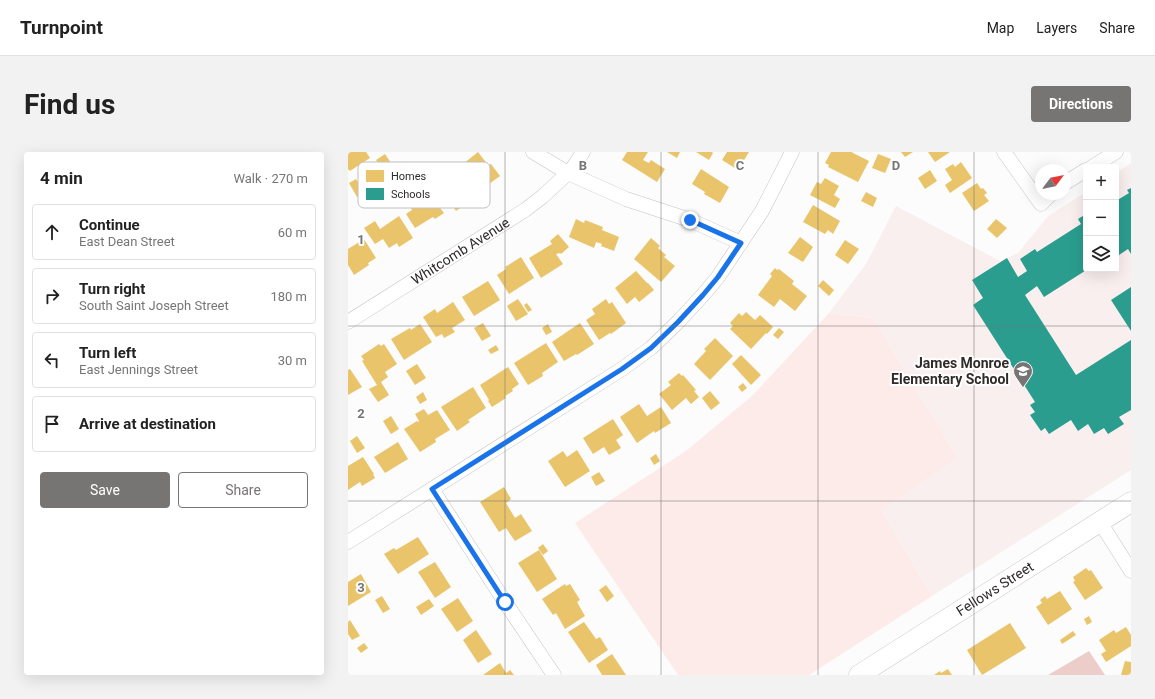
<!DOCTYPE html>
<meta charset="utf-8">
<style>
:root{--surface:#fff;--page:#f2f2f2;--text:#222;--muted:#767676;--line:#e0e0e0;--accent:#777474}
body{margin:0;font-family:Roboto,sans-serif;background:var(--page);color:var(--text)}
.controls{position:absolute;right:12px;top:12px;display:grid;overflow:hidden;border-radius:4px;box-shadow:0 4px 16px #0002}
.controls button{width:36px;height:36px;display:grid;place-items:center;padding:0;border:0;border-bottom:1px solid var(--line);background:var(--surface);color:var(--text);font:20px sans-serif}
.compass{position:absolute;left:687px;top:12px;width:36px;height:36px;border-radius:50%;background:var(--surface);box-shadow:0 4px 16px #0002;rotate:58deg}
.stop{position:absolute;width:12px;height:12px;margin:-9px;border:3px solid #1a73e8;border-radius:50%;background:#fff}
.stop.end{background:#1a73e8;border-color:#fff;box-shadow:0 1px 4px #0008}
.list{margin:0;padding:0;list-style:none}
h2{display:flex;justify-content:space-between;align-items:center;height:52px;margin:0;padding:0 16px;font-size:17px}
h2 small{font-size:13px;font-weight:400;color:var(--muted)}
.list li{display:grid;grid-template-columns:26px 1fr auto;gap:12px;align-items:center;box-sizing:border-box;height:56px;margin:0 8px 8px;padding:0 8px;border:1px solid var(--line);border-radius:4px}
.list b{display:block;font-size:15px;white-space:nowrap}
.list p{margin:0;font-size:13px;white-space:nowrap;color:var(--muted)}
.list em{font-size:13px;font-style:normal;color:var(--muted)}
.actions{display:flex;gap:8px;padding:12px 16px}
.actions a{flex:1;padding:9px 0;border:1px solid var(--accent);border-radius:4px;text-align:center;font-size:14px;color:var(--accent)}
.actions .main{background:var(--accent);color:#fff}
.icon{flex:none;width:22px;height:22px;fill:none;stroke:currentColor;stroke-width:2;stroke-linecap:round;stroke-linejoin:round}
.map{position:relative;flex:none;width:783px;height:523px;overflow:hidden;border-radius:4px}
header{display:flex;align-items:center;gap:24px;box-sizing:border-box;height:56px;padding:0 20px;background:var(--surface);border-bottom:1px solid var(--line)}
header strong{font-size:19px}
nav{display:flex;gap:22px;margin-inline-start:auto;font-size:14px}
.intro{display:flex;align-items:center;justify-content:space-between;box-sizing:border-box;height:96px;padding:0 24px}
h1{margin:0;font-size:28px}
.button{padding:10px 18px;border-radius:4px;background:var(--accent);color:#fff;font-size:14px;font-weight:700}
main{display:flex;gap:24px;padding:0 24px}
aside{flex:1;background:var(--surface);border-radius:4px;box-shadow:0 4px 16px #0002}
.map>svg:first-child{display:block}
.built{fill:#f9efee}
.green{fill:#fdebe9}
.forest{fill:#edcdca}
.homes{fill:#e9c46a}
.schools{fill:#2a9d8f}
.lines{fill:none;stroke-linecap:round;stroke-linejoin:round}
.street-casing{stroke:#c6c4c3;stroke-width:15}
.secondary-casing{stroke:#c6c4c3;stroke-width:21}
.street{stroke:#fff;stroke-width:14}
.secondary{stroke:#fff;stroke-width:20}
.route{stroke:#1a73e8;stroke-width:5}
.grid{fill:none;stroke:#777474;stroke-width:1;stroke-opacity:0.55}
.labels{text-anchor:middle;dominant-baseline:central;stroke-width:4;stroke-linejoin:round;paint-order:stroke}
.street-label{font-size:14px;fill:#302b2b;stroke:#fff}
.poi-label{font-size:14px;font-weight:bold;fill:#302b2b;stroke:#fff;text-anchor:end}
.key{fill:#fff;stroke:#c1bfbf;stroke-width:1}
.key-label{font-size:11px;fill:#302b2b}
.grid-label{font-size:13px;text-anchor:middle;font-weight:bold;fill:#777474;stroke:#fff;stroke-width:4;stroke-linejoin:round;paint-order:stroke}
</style>
<header>
<strong>Turnpoint</strong>
<nav><a>Map</a><a>Layers</a><a>Share</a></nav>
</header>
<div class="intro"><h1>Find us</h1><a class="button">Directions</a></div>
<main>
<aside>
<h2>4 min<small>Walk · 270 m</small></h2>
<ul class="list">
<li><svg class="icon" aria-label="ahead" viewBox="0 0 24 24"><path d="M12 20V5M6 11l6-6 6 6"/></svg><div><b>Continue</b><p>East Dean Street</p></div><em>60 m</em></li>
<li><svg class="icon" aria-label="right" viewBox="0 0 24 24"><path d="M7 20v-9h11M14 6l5 5-5 5"/></svg><div><b>Turn right</b><p>South Saint Joseph Street</p></div><em>180 m</em></li>
<li><svg class="icon" aria-label="left" viewBox="0 0 24 24"><path d="M17 20v-9H6M10 6l-5 5 5 5"/></svg><div><b>Turn left</b><p>East Jennings Street</p></div><em>30 m</em></li>
<li><svg class="icon" aria-label="arrive" viewBox="0 0 24 24"><path d="M6 21V4h12l-3 4 3 4H6"/></svg><div><b>Arrive at destination</b></div></li>
</ul>
<div class="actions"><a class="main">Save</a><a>Share</a></div>
</aside>
<div class="map">
<svg width="783" height="523" viewBox="0 0 783 523">
<rect width="100%" height="100%" fill="#fcfcfc"/>
<!-- built -->
<polygon class="built" points="783,11 783,318 584,444 533,358 610,306 525,166 481,161 518,112 548,54 652,109 670,101 700,64 738,40 738,117 768,117 768,21"/>
<!-- green -->
<polygon class="green" points="481,161 525,166 610,306 533,358 584,444 461,523 330,523 227,371 338,299 405,243"/>
<!-- forest -->
<polygon class="forest" points="741,499 757,523 700,523"/>
<!-- homes -->
<g class="homes">
<polygon points="0,0 18,0 22,6 2,19 0,17"/>
<polygon points="130,0 140,13 143,12 152,24 133,38 115,12"/>
<polygon points="279,0 300,0 295,8 301,11 303,8 317,17 309,30 274,8"/>
<polygon points="319,0 332,0 329,6"/>
<polygon points="348,0 364,0 365,1 361,8"/>
<polygon points="379,0 401,0 390,18 374,8"/>
<polygon points="483,0 504,0 505,1 521,9 510,30 480,15 481,13 477,11"/>
<polygon points="553,0 565,0 557,5"/>
<polygon points="580,0 602,0 587,10"/>
<polygon points="37,2 45,14 36,20 28,8"/>
<polygon points="530,2 543,7 537,21 524,16"/>
<polygon points="613,10 624,26 602,41 597,33 604,28 597,17 605,12 607,15"/>
<polygon points="353,17 381,35 372,51 356,42 357,40 344,32"/>
<polygon points="582,18 589,29 577,37 570,26"/>
<polygon points="113,25 127,46 108,59 94,38"/>
<polygon points="477,26 491,34 486,43 492,47 487,56 462,43 469,30 473,32"/>
<polygon points="8,27 16,40 9,45 1,31"/>
<polygon points="629,31 633,37 635,36 639,41 636,43 641,49 626,59 614,41"/>
<polygon points="518,40 529,46 525,55 513,49"/>
<polygon points="81,42 91,56 92,56 96,61 87,67 85,65 67,76 58,62 64,58 62,54"/>
<polygon points="465,53 492,69 485,82 480,78 477,82 455,70"/>
<polygon points="51,64 65,86 51,95 49,91 41,96 35,87 27,92 16,76 27,69 32,77"/>
<polygon points="228,67 236,71 237,68 255,75 254,78 271,85 266,99 253,94 254,92 248,90 246,96 221,85"/>
<polygon points="648,67 659,76 649,86 639,77"/>
<polygon points="210,82 221,95 213,102 212,101 208,102 215,112 193,126 181,106 204,92 202,89"/>
<polygon points="452,85 465,95 455,110 440,101"/>
<polygon points="303,86 312,94 310,96 318,103 316,105 327,114 313,130 286,107"/>
<polygon points="16,87 28,106 20,111 21,113 6,123 0,113 0,97"/>
<polygon points="497,88 511,97 500,112 487,103"/>
<polygon points="173,105 186,126 161,142 149,123 158,117 157,115"/>
<polygon points="427,116 429,118 431,117 446,129 444,132 459,144 447,159 432,147 426,155 410,143 424,124 422,122"/>
<polygon points="288,119 299,131 300,131 306,138 291,150 287,145 279,152 267,136"/>
<polygon points="475,128 486,138 481,144 470,134"/>
<polygon points="140,129 152,148 126,164 114,145"/>
<polygon points="170,147 180,162 168,169 159,154"/>
<polygon points="258,147 261,152 264,150 278,171 263,182 262,181 251,188 238,168 247,162 244,157"/>
<polygon points="105,150 117,168 104,176 107,180 96,186 94,182 88,185 75,165 87,157 89,161"/>
<polygon points="179,151 184,158 180,160 176,153"/>
<polygon points="398,160 407,168 412,163 425,175 419,182 418,181 403,197 382,177 385,174 382,171 391,161 394,164"/>
<polygon points="135,171 143,184 134,189 126,176"/>
<polygon points="232,171 246,192 229,203 228,202 216,209 204,190"/>
<polygon points="72,172 84,190 56,208 43,187 62,176 63,178"/>
<polygon points="200,172 204,180 198,183 194,176"/>
<polygon points="431,176 436,180 430,187 425,183"/>
<polygon points="367,186 385,204 362,228 346,212 358,199 356,197"/>
<polygon points="198,191 210,210 194,221 195,224 180,233 166,211"/>
<polygon points="31,192 33,194 36,192 49,212 37,220 40,225 33,230 41,243 30,250 21,237 29,233 14,209 16,208 13,204"/>
<polygon points="148,193 151,198 143,202 140,198"/>
<polygon points="393,203 413,223 403,233 384,212"/>
<polygon points="69,212 78,226 67,233 58,219"/>
<polygon points="160,215 171,232 164,237 165,239 157,244 158,246 144,255 140,249 141,248 132,233"/>
<polygon points="2,217 14,235 0,243 0,218"/>
<polygon points="331,221 334,224 335,223 348,238 346,239 351,245 343,252 338,246 324,258 311,242 323,233 320,230"/>
<polygon points="395,231 399,236 394,240 390,235"/>
<polygon points="125,235 138,256 120,268 122,270 109,279 93,255"/>
<polygon points="362,239 372,251 363,258 354,246"/>
<polygon points="75,240 79,248 72,252 68,245"/>
<polygon points="291,252 299,264 313,255 323,271 307,281 306,279 289,291 272,265"/>
<polygon points="76,257 80,263 89,258 102,278 87,287 88,290 72,300 56,277 69,269 70,270 71,269 67,262"/>
<polygon points="43,264 51,277 43,282 35,269"/>
<polygon points="265,267 275,283 268,288 273,296 261,303 256,295 245,302 235,286"/>
<polygon points="9,284 17,296 9,301 2,289"/>
<polygon points="50,290 60,307 37,321 26,305"/>
<polygon points="229,298 242,319 217,335 200,309 215,299 219,305"/>
<polygon points="308,302 312,309 306,313 302,306"/>
<polygon points="15,305 26,322 25,322 27,326 14,334 12,330 0,338 0,314"/>
<polygon points="251,320 257,329 248,334 243,325"/>
<polygon points="156,335 163,347 158,351 167,366 173,362 184,379 167,389 158,376 151,380 132,350"/>
<polygon points="70,385 81,402 50,422 36,402 46,396 48,398"/>
<polygon points="195,392 200,399 195,403 190,396"/>
<polygon points="191,398 209,427 189,440 170,411"/>
<polygon points="87,410 103,435 87,446 70,420"/>
<polygon points="738,416 741,419 743,418 755,436 737,448 725,430 727,429 725,425"/>
<polygon points="13,422 23,440 0,454 0,430"/>
<polygon points="217,432 218,434 222,432 232,448 229,450 237,464 217,477 208,461 205,463 194,447"/>
<polygon points="258,433 266,444 259,450 251,438"/>
<polygon points="712,439 724,457 700,473 688,455 694,451 692,448 697,444 699,447"/>
<polygon points="34,444 42,457 35,461 27,448"/>
<polygon points="110,446 125,469 109,480 93,457"/>
<polygon points="81,447 86,454 73,463 68,455"/>
<polygon points="741,464 744,470 739,473 736,467"/>
<polygon points="2,468 12,484 4,488 0,482 0,470"/>
<polygon points="236,470 248,487 252,485 260,498 241,511 220,480"/>
<polygon points="662,471 678,496 634,523 619,498"/>
<polygon points="778,475 783,483 783,494 758,510 753,502 758,499 751,488 766,478 768,481"/>
<polygon points="128,478 144,502 130,511 115,488"/>
<polygon points="725,479 728,483 714,492 712,488"/>
<polygon points="16,491 20,496 13,501 9,496"/>
<polygon points="264,502 278,523 254,523 248,513"/>
<polygon points="777,509 783,510 783,523 773,523"/>
<polygon points="152,511 158,521 162,518 166,523 135,523"/>
<polygon points="600,517 604,523 586,523 592,519 593,521"/>
</g>
<!-- schools -->
<g class="schools">
<polygon points="783,36 783,102 780,97 771,103 768,99 768,49 781,41 779,38"/>
<polygon points="738,62 738,117 740,117 696,145 689,134 677,143 728,223 783,188 783,258 771,265 776,272 760,282 756,276 746,282 740,272 730,279 723,268 701,282 697,276 693,279 682,263 687,260 682,253 687,250 625,153 635,146 624,128 659,106 670,125 679,119 672,107 687,97 689,100 733,72 730,67"/>
<polygon points="783,135 783,179 763,148"/>
</g>
<g class="lines">
<defs>
<g id="street">
<polyline points="185,0 220,21 278,47 342,68 393,91"/>
<polyline points="656,0 693,52 703,42"/>
<polyline points="744,15 768,0"/>
<polyline points="717,31 738,18"/>
<path id="s1" d="M0,170L177,58L194,45L220,21L226,14L235,0"/>
<polyline points="84,337 157,450 206,523"/>
<polyline points="752,370 783,419"/>
<polyline points="0,390 274,217 303,196 330,170 355,143 370,125 414,59 444,0"/>
</g>
<g id="secondary">
<path id="s2" d="M511,523L783,350"/>
</g>
</defs>
<!-- street casing -->
<use href="#street" class="street-casing"/>
<!-- secondary casing -->
<use href="#secondary" class="secondary-casing"/>
<!-- street -->
<use href="#street" class="street"/>
<!-- secondary -->
<use href="#secondary" class="secondary"/>
</g>
<g class="lines">
<!-- route -->
<polyline class="route" points="157,450 84,337 274,217 303,196 330,170 355,143 370,125 393,91 342,68"/>
</g>
<!-- grid -->
<path class="grid" d="M157,0V523M313,0V523M470,0V523M626,0V523M0,174H783M0,349H783"/>
<!-- icons -->
<defs>
<symbol id="school-pin" viewBox="-11 -11 22 30"><path d="M0 17L-7.5 6A9.5 9.5 0 1 1 7.5 6Z" fill="#777474" stroke="#fff"/><path d="M0-5L7-2L0 1L-7-2ZM-4 1L0 2.5L4 1V4Q0 6-4 4Z" fill="#fff"/></symbol>
</defs>
<g fill-rule="evenodd">
<use href="#school-pin" x="664" y="208" width="22" height="30"/>
</g>
<g class="labels">
<!-- street labels -->
<g class="street-label">
<text stroke="none"><textPath href="#s1" startOffset="133">Whitcomb Avenue</textPath></text>
<text stroke="none"><textPath href="#s2" startOffset="161">Fellows Street</textPath></text>
</g>
<!-- poi labels -->
<g class="poi-label">
<text x="661" y="211">James Monroe<tspan x="661" dy="16">Elementary School</tspan></text>
</g>
</g>
<!-- legend -->
<rect x="10" y="10" width="132" height="46" rx="6" class="key"/>
<rect x="18" y="18" width="18" height="12" fill="#e9c46a"/>
<rect x="18" y="36" width="18" height="12" fill="#2a9d8f"/>
<g class="key-label">
<text x="43" y="28">Homes</text>
<text x="43" y="46">Schools</text>
</g>
<g class="grid-label">
<text x="235" y="18">B</text>
<text x="392" y="18">C</text>
<text x="548" y="18">D</text>
<text x="13" y="92">1</text>
<text x="13" y="266">2</text>
<text x="13" y="440">3</text>
</g>
</svg>
<div class="controls">
<button>+</button>
<button>−</button>
<button><svg class="icon" aria-label="layers" viewBox="0 0 24 24"><path d="M12 4l9 5-9 5-9-5zM3 14l9 5 9-5"/></svg></button>
</div>
<svg class="compass" viewBox="-18 -18 36 36"><path d="M0-13l5 13h-10z" fill="#e53935"/><path d="M0 13l5-13h-10z" fill="#767676"/></svg>
<div class="stop" style="left:157px;top:450px"></div>
<div class="stop end" style="left:342px;top:68px"></div>
</div>
</main>
